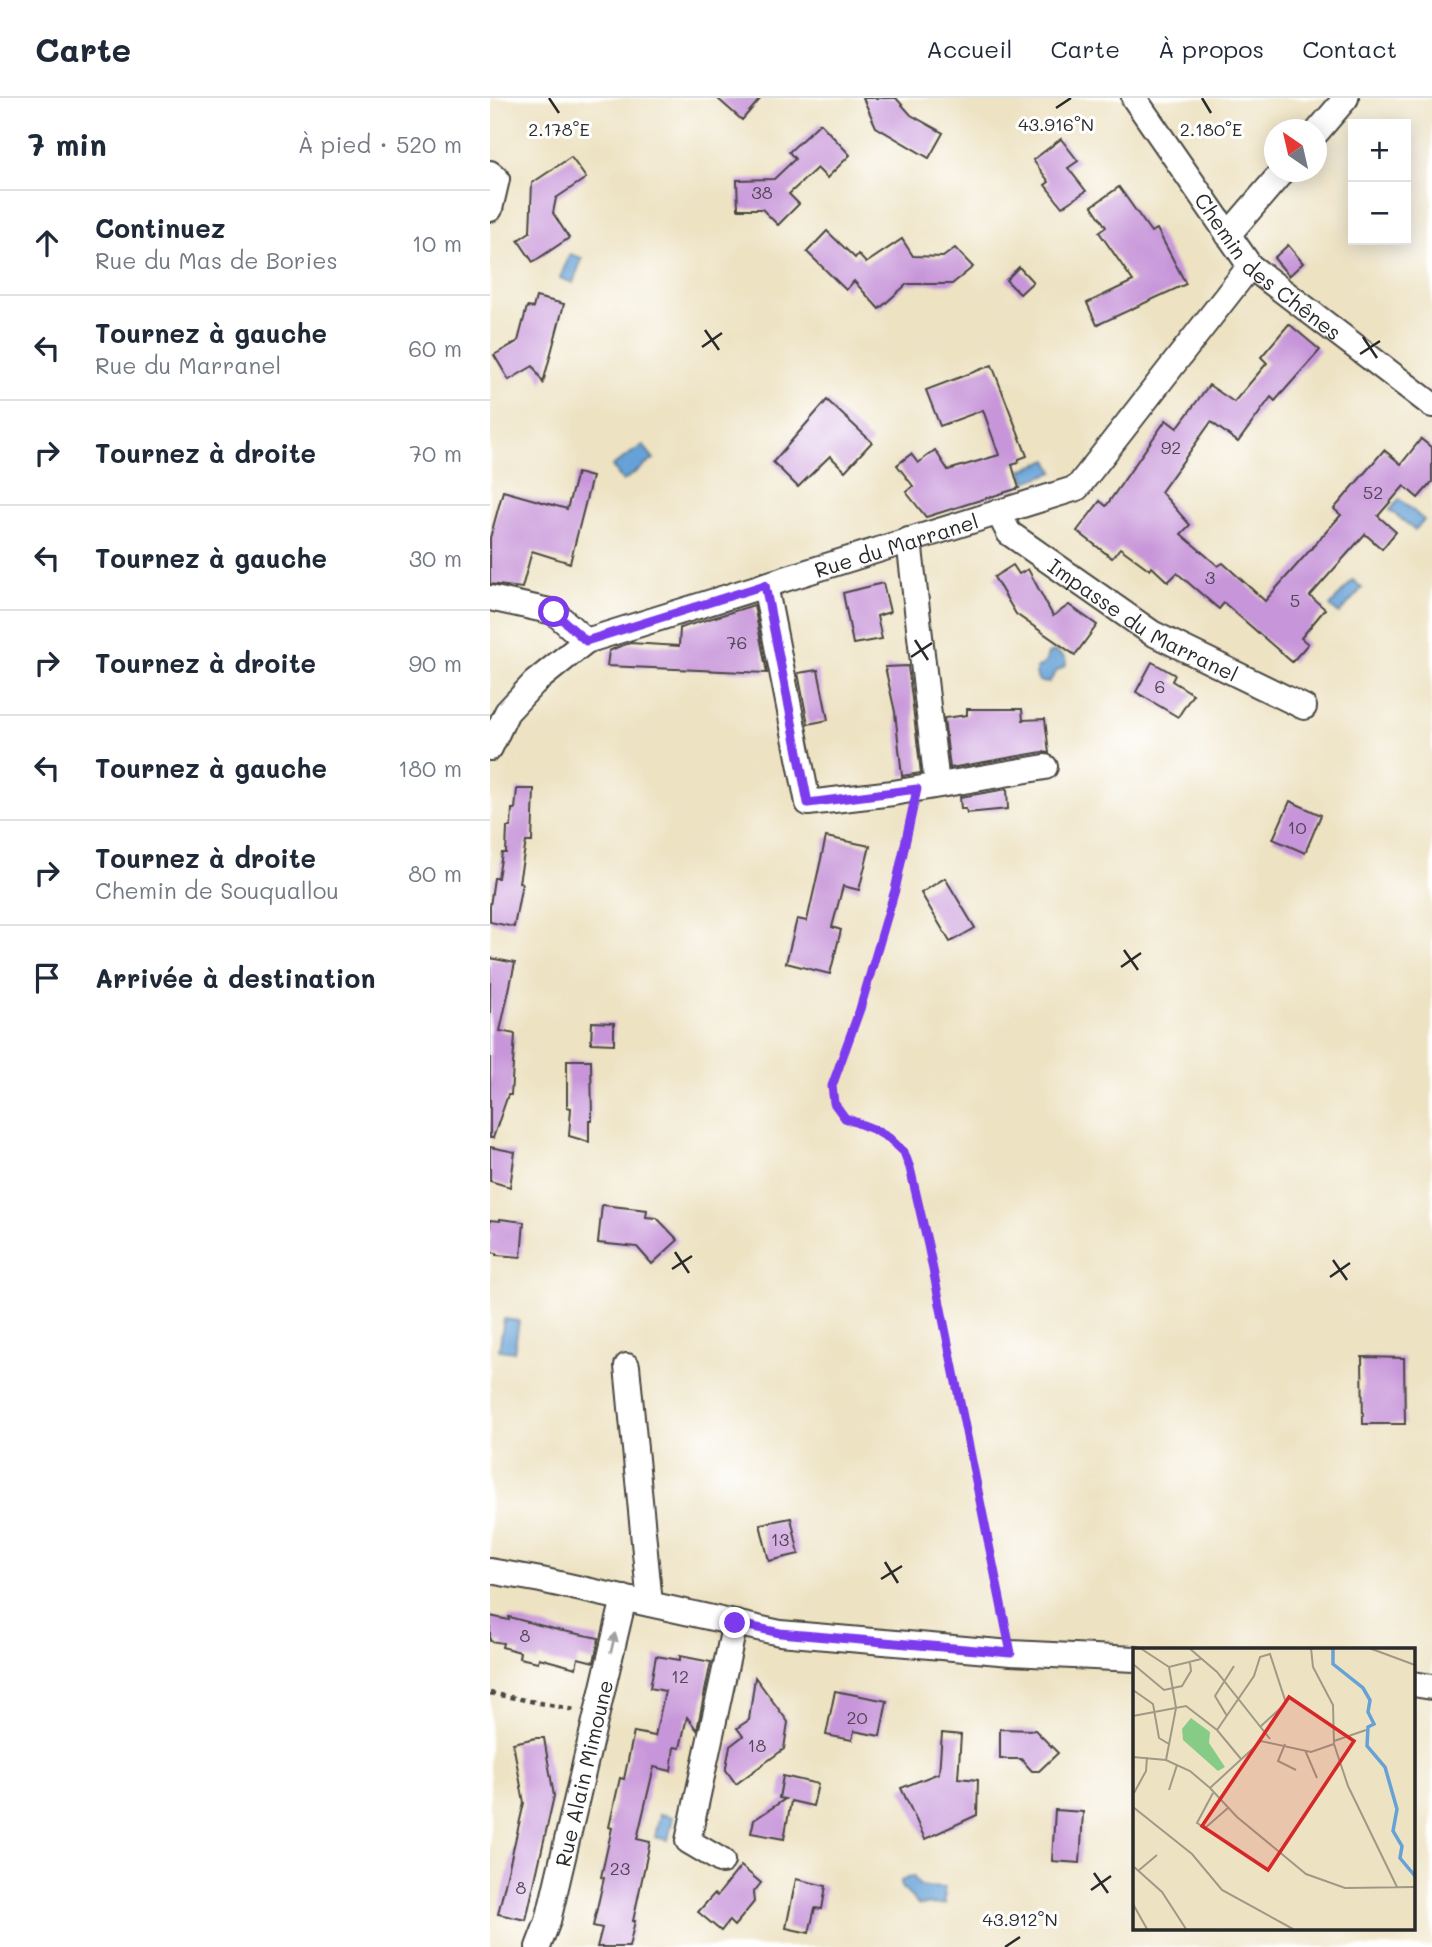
<!DOCTYPE html>
<html lang="fr">
<meta charset="utf-8">
<style>
:root{--surface:#fff;--page:#f2f2f3;--text:#1f2937;--muted:#747a83;--line:#e0e1e3}
body{margin:0;font-family:Mali,sans-serif;background:var(--page);color:var(--text)}
.controls{position:absolute;right:21px;top:21px;display:grid;overflow:hidden;border-radius:0px;box-shadow:0 4px 18px #0003}
.controls button{width:63px;height:63px;display:grid;place-items:center;padding:0;border:0;border-bottom:2px solid var(--line);background:var(--surface);color:var(--text);font:35px sans-serif}
.compass{position:absolute;left:774px;top:21px;width:63px;height:63px;border-radius:50%;background:var(--surface);box-shadow:0 4px 18px #0003;rotate:326deg}
.stop{position:absolute;width:21px;height:21px;margin:-16px;border:5px solid #7c3aed;border-radius:50%;background:#fff}
.stop.end{background:#7c3aed;border-color:#fff;box-shadow:0 2px 7px #0008}
.list{margin:0;padding:0;list-style:none}
h2{display:flex;justify-content:space-between;align-items:center;height:91px;margin:0;padding:0 28px;font-size:30px}
h2 small{font-size:23px;font-weight:400;color:var(--muted)}
.list li{display:grid;grid-template-columns:46px 1fr auto;gap:21px;align-items:center;box-sizing:border-box;height:105px;padding:0 28px;border-top:2px solid var(--line)}
.list b{display:block;font-size:26px;white-space:nowrap}
.list p{margin:0;font-size:23px;white-space:nowrap;color:var(--muted)}
.list em{font-size:23px;font-style:normal;color:var(--muted)}
.icon{flex:none;width:38px;height:38px;fill:none;stroke:currentColor;stroke-width:2;stroke-linecap:round;stroke-linejoin:round}
.map{position:relative;flex:none;width:942px;height:1849px;overflow:hidden}
header{display:flex;align-items:center;gap:42px;box-sizing:border-box;height:98px;padding:0 35px;background:var(--surface);border-bottom:2px solid var(--line)}
header strong{font-size:33px}
nav{display:flex;gap:38px;margin-inline-start:auto;font-size:24px}
main{display:flex}
aside{flex:1;background:var(--surface)}
.map>svg:first-child{display:block}
.water{fill:#66a2d7;stroke:#486681;stroke-width:2}
.building{fill:#c795d9}
.lines{fill:none;stroke-linecap:round;stroke-linejoin:round}
.minor-casing{stroke:#484642;stroke-width:28}
.path{stroke:#484642;stroke-width:4.5;stroke-dasharray:5 5;stroke-linecap:butt}
.minor{stroke:#fff;stroke-width:24}
.oneway{fill:#a0a0a0}
.route{stroke:#7c3aed;stroke-width:9}
.ticks{fill:none;stroke:#2b2b2b;stroke-width:2.5}
.labels{text-anchor:middle;dominant-baseline:central;stroke-width:6;stroke-linejoin:round;paint-order:stroke}
.number-label{font-size:18px;fill:#524656}
.street-label{font-size:21px;fill:#2b2b2b;stroke:#fff}
.inset-river{fill:none;stroke:#66a2d7;stroke-width:3.5}
.inset-road{fill:none;stroke:#9f9986;stroke-width:2}
.view{fill:#d62828;fill-opacity:0.15;stroke:#d62828;stroke-width:3.5}
.inset-edge{fill:none;stroke:#2b2b2b;stroke-width:3.5}
.ticks-label{font-size:18px;text-anchor:middle;fill:#2b2b2b;stroke:#fff;stroke-width:6;stroke-linejoin:round;paint-order:stroke}
</style>
<header>
<strong>Carte</strong>
<nav><a>Accueil</a><a>Carte</a><a>À propos</a><a>Contact</a></nav>
</header>
<main>
<aside>
<h2>7 min<small>À pied · 520 m</small></h2>
<ul class="list">
<li><svg class="icon" aria-label="ahead" viewBox="0 0 24 24"><path d="M12 20V5M6 11l6-6 6 6"/></svg><div><b>Continuez</b><p>Rue du Mas de Bories</p></div><em>10 m</em></li>
<li><svg class="icon" aria-label="left" viewBox="0 0 24 24"><path d="M17 20v-9H6M10 6l-5 5 5 5"/></svg><div><b>Tournez à gauche</b><p>Rue du Marranel</p></div><em>60 m</em></li>
<li><svg class="icon" aria-label="right" viewBox="0 0 24 24"><path d="M7 20v-9h11M14 6l5 5-5 5"/></svg><div><b>Tournez à droite</b></div><em>70 m</em></li>
<li><svg class="icon" aria-label="left" viewBox="0 0 24 24"><path d="M17 20v-9H6M10 6l-5 5 5 5"/></svg><div><b>Tournez à gauche</b></div><em>30 m</em></li>
<li><svg class="icon" aria-label="right" viewBox="0 0 24 24"><path d="M7 20v-9h11M14 6l5 5-5 5"/></svg><div><b>Tournez à droite</b></div><em>90 m</em></li>
<li><svg class="icon" aria-label="left" viewBox="0 0 24 24"><path d="M17 20v-9H6M10 6l-5 5 5 5"/></svg><div><b>Tournez à gauche</b></div><em>180 m</em></li>
<li><svg class="icon" aria-label="right" viewBox="0 0 24 24"><path d="M7 20v-9h11M14 6l5 5-5 5"/></svg><div><b>Tournez à droite</b><p>Chemin de Souquallou</p></div><em>80 m</em></li>
<li><svg class="icon" aria-label="arrive" viewBox="0 0 24 24"><path d="M6 21V4h12l-3 4 3 4H6"/></svg><div><b>Arrivée à destination</b></div></li>
</ul>
</aside>
<div class="map">
<svg width="942" height="1849" viewBox="0 0 942 1849">
<rect width="100%" height="100%" fill="#fff"/>
<filter id="ink" filterUnits="userSpaceOnUse"><feTurbulence type="fractalNoise" baseFrequency=".0143" numOctaves="2"/><feDisplacementMap in="SourceGraphic" scale="14" xChannelSelector="R" yChannelSelector="G"/><feConvolveMatrix kernelMatrix="1 2 1 2 8 2 1 2 1" color-interpolation-filters="sRGB"/></filter>
<filter id="wash" filterUnits="userSpaceOnUse"><feTurbulence type="fractalNoise" baseFrequency=".00686" numOctaves="4" result="noise"/><feDisplacementMap in="SourceGraphic" scale="28" xChannelSelector="R" yChannelSelector="G"/><feGaussianBlur stdDeviation="1.57" result="paint"/><feColorMatrix in="noise" values="0 0 0 0 0 0 0 0 0 0 0 0 0 0 0 0 0 1.4 0 .05"/><feComposite in="paint" operator="in"/></filter>
<g filter="url(#wash)">
<rect width="100%" height="100%" fill="#ede2c2"/>
<!-- water -->
<g class="water">
<polygon points="80,156 92,160 83,185 70,180"/>
<polygon points="153,347 164,361 133,383 122,368"/>
<polygon points="558,362 564,374 536,384 532,372"/>
<polygon points="909,401 934,422 925,432 900,412"/>
<polygon points="863,482 872,490 849,516 840,508"/>
<path d="M565,553L575,560L576,567L567,573L559,584C548,586 546,581 546,571L555,565L558,556Z"/>
<polygon points="14,1221 29,1223 24,1254 9,1252"/>
<polygon points="170,1716 183,1719 178,1742 165,1739"/>
<polygon points="423,1778 429,1787 435,1789 454,1790 455,1806 429,1807 411,1789 411,1783"/>
</g>
<g id="blocks">
<!-- building -->
<g class="building">
<polygon points="227,0 271,0 252,22"/>
<polygon points="373,0 406,0 421,17 453,35 439,60 386,29"/>
<polygon points="330,25 360,57 337,80 327,70 299,96 309,106 288,127 272,111 248,111 247,82 284,81 305,61 299,54"/>
<polygon points="571,41 588,63 578,70 596,93 572,109 555,87 559,84 543,62"/>
<polygon points="81,59 96,80 66,100 63,115 79,140 43,164 28,142 40,134 42,85"/>
<polygon points="629,89 661,134 667,131 696,186 607,227 597,205 643,183 609,134 616,129 602,108"/>
<polygon points="337,133 365,160 368,156 376,165 412,141 423,158 453,159 465,150 483,169 462,186 417,186 389,211 364,183 356,192 317,154"/>
<polygon points="798,147 813,165 799,178 784,160"/>
<polygon points="529,169 543,184 530,196 516,182"/>
<polygon points="46,199 74,206 53,285 43,268 19,282 4,257 28,243 37,209 43,210"/>
<polygon points="799,226 830,252 785,303 781,299 748,344 721,324 671,394 700,427 691,436 728,468 733,465 775,503 851,417 844,411 894,352 911,366 931,341 942,350 942,384 928,400 914,388 888,418 906,434 892,451 875,436 820,498 835,511 811,540 818,546 802,564 734,505 729,511 687,475 678,484 662,469 660,472 630,450 622,460 587,433 610,403 616,408 676,322 687,330 719,287 744,304 777,265 771,259"/>
<polygon points="502,267 537,358 529,361 528,365 522,367 529,390 436,419 416,394 423,388 407,367 421,356 428,365 445,352 458,372 509,357 493,312 450,328 436,292"/>
<polygon points="337,302 382,344 355,373 340,358 308,389 283,364"/>
<polygon points="87,375 102,379 80,465 42,453 32,490 0,486 0,440 13,393 77,411"/>
<polygon points="523,467 529,476 538,471 563,518 579,507 607,527 585,557 526,516 504,479"/>
<polygon points="393,485 400,514 387,518 392,541 363,546 353,495"/>
<polygon points="264,507 277,575 117,568 119,553 128,549 140,545 189,548 190,530"/>
<polygon points="662,564 685,577 682,583 703,596 688,619 646,594"/>
<polygon points="418,568 431,675 412,678 405,614 395,569"/>
<polygon points="328,572 338,622 318,626 308,575"/>
<polygon points="477,611 532,611 533,622 555,621 559,655 552,654 460,670 454,620 477,617"/>
<polygon points="27,691 44,691 42,744 36,744 29,784 32,785 24,829 0,824 0,808 4,780 8,780 12,755 16,755 17,729 21,729 22,711 25,711"/>
<polygon points="517,691 518,711 477,715 476,711 471,711 470,699"/>
<polygon points="800,703 831,717 815,755 783,741"/>
<polygon points="336,739 380,748 369,792 353,788 342,829 351,832 340,876 296,865 307,821 317,823"/>
<polygon points="455,780 485,830 460,844 431,795"/>
<polygon points="0,860 25,865 10,933 25,936 21,997 18,997 3,1040 0,1040"/>
<polygon points="102,924 124,925 124,946 101,945"/>
<polygon points="77,962 101,962 102,1023 99,1023 99,1044 79,1038 81,1010 77,1009"/>
<polygon points="0,1049 25,1054 20,1089 0,1083"/>
<polygon points="112,1107 157,1112 156,1119 167,1120 188,1142 162,1166 147,1149 108,1145"/>
<polygon points="10,1121 34,1124 31,1159 7,1157 7,1155 0,1154 0,1122 10,1123"/>
<polygon points="872,1259 914,1260 915,1326 873,1326"/>
<polygon points="301,1420 309,1456 279,1463 270,1426"/>
<polygon points="0,1518 19,1522 19,1519 68,1532 109,1540 104,1564 88,1560 86,1570 49,1560 48,1564 29,1560 30,1554 12,1549 13,1545 0,1543"/>
<polygon points="166,1558 190,1562 190,1558 221,1564 207,1632 197,1619 190,1650 184,1649 181,1673 164,1669 147,1741 160,1744 143,1823 145,1823 139,1849 107,1849 112,1830 103,1828 114,1780 111,1779 122,1730 119,1729 130,1680 134,1681 144,1634 165,1638 175,1593 160,1590"/>
<polygon points="265,1579 298,1624 294,1651 246,1686 236,1672 236,1669 240,1648 253,1638 247,1630 259,1622"/>
<polygon points="345,1593 397,1603 390,1638 364,1633 362,1642 336,1637"/>
<polygon points="510,1631 545,1632 568,1655 549,1673 542,1673 531,1661 510,1661"/>
<polygon points="452,1635 471,1637 468,1680 488,1682 487,1717 435,1741 411,1690 449,1675"/>
<polygon points="46,1640 54,1640 64,1698 36,1822 8,1816 34,1705 23,1645"/>
<polygon points="293,1678 328,1686 323,1708 301,1703 294,1741 261,1735 264,1722 295,1701 289,1700"/>
<polygon points="565,1712 593,1714 590,1765 562,1763"/>
<polygon points="251,1768 271,1785 263,1795 264,1804 251,1820 244,1828 239,1823 231,1833 208,1814 224,1796 227,1798"/>
<polygon points="306,1781 336,1788 332,1811 325,1810 319,1835 296,1830"/>
</g>
</g>
</g>
<g filter="url(#ink)">
<use href="#blocks" fill-opacity="0" stroke="#484642" stroke-width="2"/>
<g class="lines">
<defs>
<g id="minor">
<path id="s1" d="M644,0L760,168L942,307"/>
<polyline points="827,34 856,0"/>
<polyline points="0,75 7,81 0,111"/>
<polyline points="738,137 792,74"/>
<path id="s2" d="M508,414L519,435L662,535L814,609"/>
<polyline points="419,442 447,687"/>
<polyline points="275,487 318,705 403,695 555,669"/>
<polyline points="0,500 64,514 96,543"/>
<path id="s3" d="M0,650L17,614L44,585L96,543L587,390L760,168"/>
<polyline points="137,1268 160,1506"/>
<polyline points="0,1473 51,1482 290,1535 521,1555 645,1561"/>
<polyline points="923,1586 942,1589"/>
<polyline points="232,1763 198,1743 245,1525"/>
<path id="s4" d="M48,1849L58,1823L134,1500"/>
</g>
</defs>
<!-- minor casing -->
<use href="#minor" class="minor-casing"/>
<!-- path -->
<g class="path">
<polyline points="422,715 405,792 370,911 342,988 344,1005 355,1020 383,1031 399,1040 414,1054 420,1070 438,1147 516,1534"/>
<polyline points="0,1595 85,1612"/>
</g>
<!-- minor -->
<use href="#minor" class="minor"/>
</g>
<!-- one-way arrows -->
<defs><path id="oneway-solid" d="M-6-.8H1V-3.2L6.5 0L1 3.2V.8H-6Z" transform="scale(1.75)"/></defs>
<use class="oneway" href="#oneway-solid" transform="translate(123 1545) rotate(-77)"/>
</g>
<g class="lines" filter="url(#ink)">
<!-- route -->
<polyline class="route" points="64,514 96,543 275,487 318,705 427,691 405,792 370,911 342,988 344,1005 355,1020 383,1031 399,1040 414,1054 420,1070 438,1147 521,1555 290,1535 245,1525"/>
</g>
<!-- ticks -->
<path class="ticks" d="M59,0L69,15M712,0L721,15M566,10L581,0M215,232L229,252M873,239L887,260M212,249L232,235M870,256L890,243M425,542L438,562M421,559L442,545M634,852L648,872M631,869L651,855M185,1154L199,1175M843,1162L857,1182M182,1171L202,1158M840,1179L860,1165M395,1464L408,1485M391,1481L412,1468M604,1775L618,1795M601,1792L621,1778M515,1849L530,1839"/>
<g class="labels">
<!-- number labels -->
<g class="number-label">
<text x="272" y="94">38</text>
<text x="681" y="349">92</text>
<text x="883" y="394">52</text>
<text x="720" y="479">3</text>
<text x="805" y="502">5</text>
<text x="247" y="544">76</text>
<text x="670" y="588">6</text>
<text x="807" y="729">10</text>
<text x="290" y="1441">13</text>
<text x="35" y="1537">8</text>
<text x="190" y="1578">12</text>
<text x="367" y="1619">20</text>
<text x="267" y="1647">18</text>
<text x="130" y="1770">23</text>
<text x="31" y="1789">8</text>
</g>
<!-- street labels -->
<g class="street-label">
<text stroke="none"><textPath href="#s1" startOffset="217">Chemin des Chênes</textPath></text>
<text stroke="none"><textPath href="#s3" startOffset="471">Rue du Marranel</textPath></text>
<text stroke="none"><textPath href="#s2" startOffset="184">Impasse du Marranel</textPath></text>
<text stroke="none"><textPath href="#s4" startOffset="180">Rue Alain Mimoune</textPath></text>
</g>
</g>
<!-- overview -->
<g transform="translate(643 1550)">
<rect width="282" height="282" fill="#ede2c2"/>
<path d="M58,70L77,84L76,95L92,119L85,123L50,92L49,81Z" fill="#87cc86"/>
<path class="inset-river" d="M200,0V16L230,40L237,52L235,64L241,76L235,79L234,98L252,119L264,161L260,183L269,198L267,210L282,228"/>
<path class="inset-road" d="M7,0L36,19L68,11M56,0L84,24L137,91M178,0L180,19L200,57L201,96L215,138L264,239M236,0L282,17M0,16L31,42L49,38L58,23L57,15M0,42L20,56L26,90L36,96M0,68L53,58L84,82L108,111M94,68L82,48L101,18M84,82L121,28L127,9L137,6L153,55L127,79M201,93L233,82M152,96L145,113L163,122M172,102L184,130M0,109L33,112L57,123L77,140L128,93L178,104L201,96M33,112L43,60L36,19M77,140L104,169L173,226L212,240L282,239M36,142L44,117M1,145L13,123L14,109M80,145L64,175L72,180L95,160M0,159L59,206L89,242L160,281M0,218L29,244L53,281M5,223L24,207M0,256L14,281"/>
<path class="view" d="M156,49L221,93L135,222L69,178Z"/>
<rect width="282" height="282" class="inset-edge"/>
</g>
<g class="ticks-label">
<text x="566" y="33">43.916°N</text>
<text x="69" y="38">2.178°E</text>
<text x="721" y="38">2.180°E</text>
<text x="530" y="1828">43.912°N</text>
</g>
</svg>
<div class="controls">
<button>+</button>
<button>−</button>
</div>
<svg class="compass" viewBox="-18 -18 36 36"><path d="M0-13l5 13h-10z" fill="#e53935"/><path d="M0 13l5-13h-10z" fill="#747a83"/></svg>
<div class="stop" style="left:64px;top:514px"></div>
<div class="stop end" style="left:245px;top:1525px"></div>
</div>
</main>
